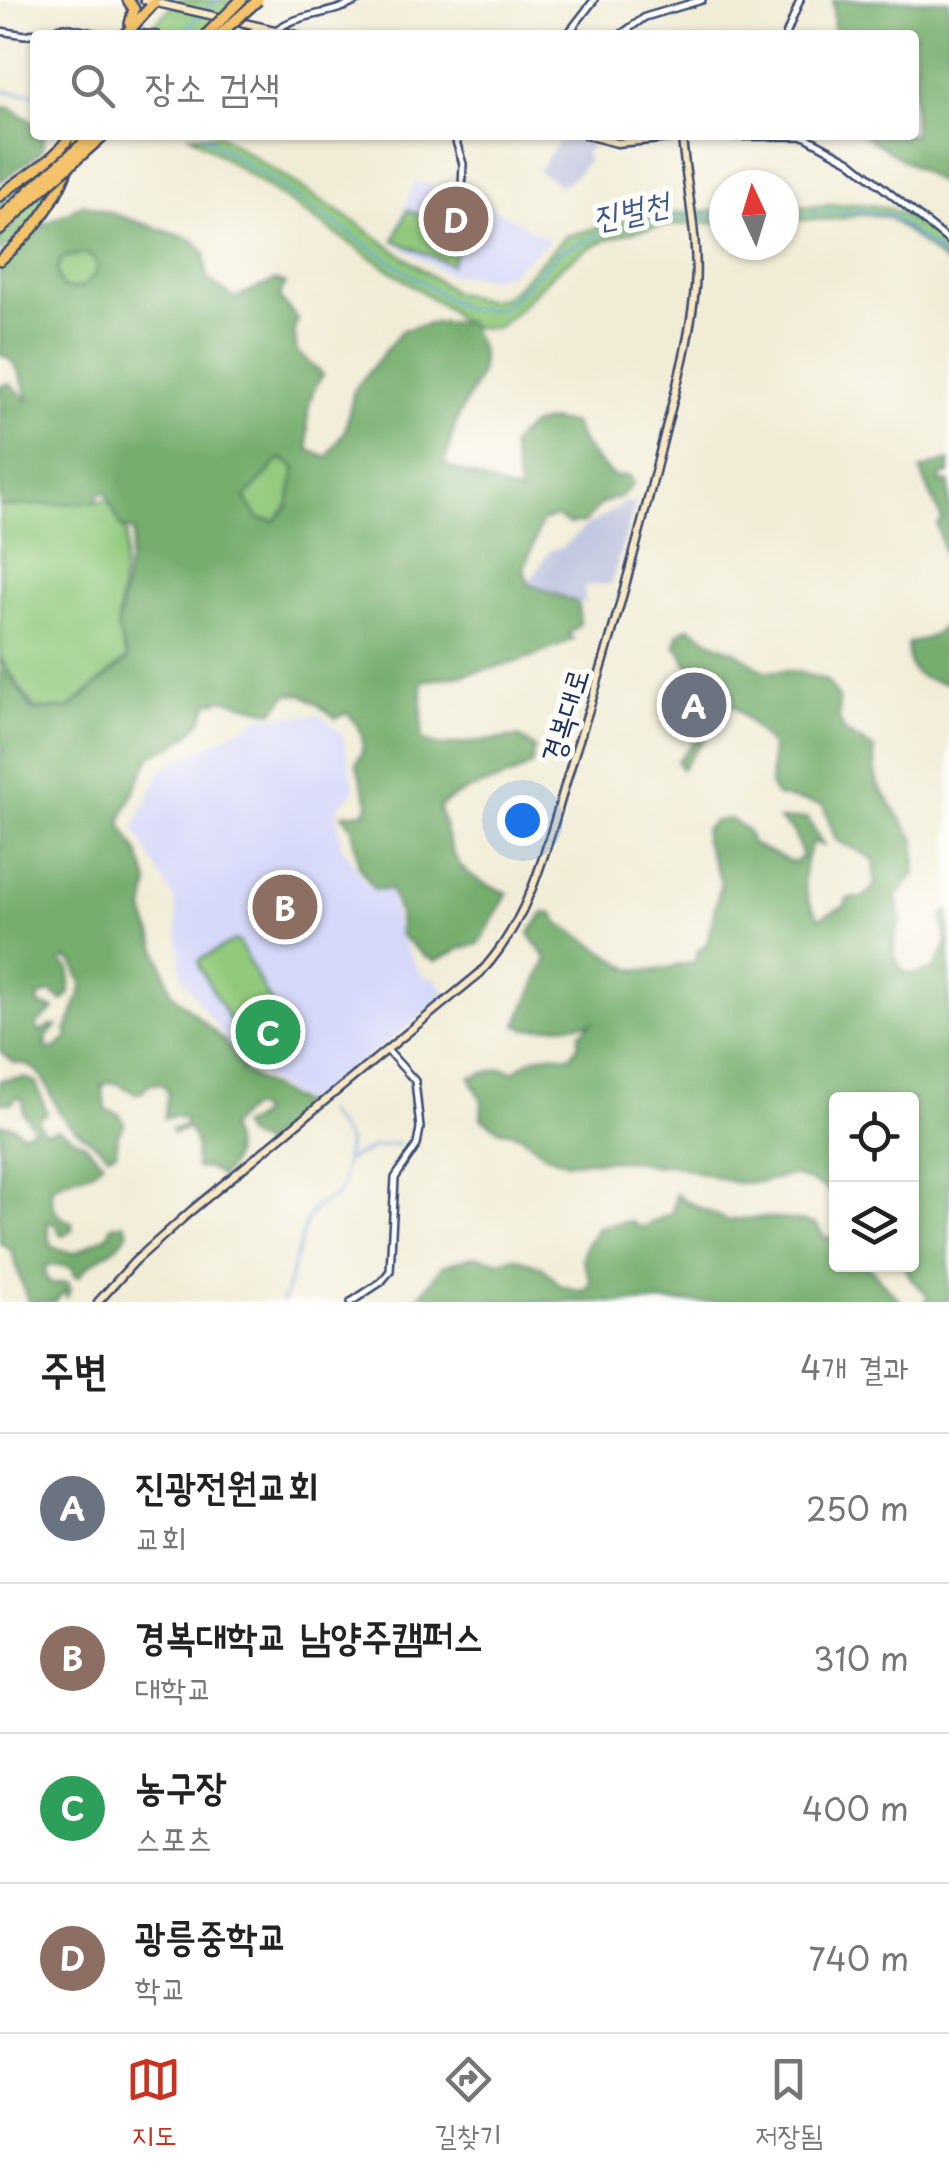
<!DOCTYPE html>
<html lang="ko">
<meta charset="utf-8">
<style>
:root{--surface:#fff;--page:#f6f6f6;--text:#222;--muted:#767676;--line:#e0e0e0;--accent:#c8321e}
body{margin:0;font-family:"Playpen Sans","Poor Story",sans-serif;background:var(--page);color:var(--text)}
.controls{position:absolute;right:30px;bottom:30px;display:grid;overflow:hidden;border-radius:10px;box-shadow:0 2px 8px #0004}
.controls button{width:90px;height:90px;display:grid;place-items:center;padding:0;border:0;border-bottom:2px solid var(--line);background:var(--surface);color:var(--text);font:50px sans-serif}
.compass{position:absolute;left:709px;top:170px;width:90px;height:90px;border-radius:50%;background:var(--surface);box-shadow:0 2px 8px #0004;rotate:356deg}
.you{position:absolute;left:522px;top:820px;width:35px;height:35px;margin:-25px;border:8px solid #fff;border-radius:50%;background:#1a73e8;box-shadow:0 0 0 15px #1a73e833}
.badge{display:grid;place-items:center;width:65px;height:65px;border-radius:50%;background:var(--accent);color:#fff;font-size:32px;font-weight:700}
.pin{position:absolute;translate:-50% -50%;border:5px solid #fff;box-shadow:0 2px 10px #0006}
.list{margin:0;padding:0;list-style:none}
h2{display:flex;justify-content:space-between;align-items:center;height:130px;margin:0;padding:0 40px;font-size:42px}
h2 small{font-size:32px;font-weight:400;color:var(--muted)}
.list li{display:grid;grid-template-columns:65px 1fr auto;gap:30px;align-items:center;box-sizing:border-box;height:150px;padding:0 40px;border-top:2px solid var(--line)}
.list b{display:block;font-size:38px;white-space:nowrap}
.list p{margin:0;font-size:32px;white-space:nowrap;color:var(--muted)}
.list em{font-size:32px;font-style:normal;color:var(--muted)}
.icon{flex:none;width:55px;height:55px;fill:none;stroke:currentColor;stroke-width:2;stroke-linecap:round;stroke-linejoin:round}
.map{position:relative;flex:none;width:949px;height:1302px;overflow:hidden}
.search{position:absolute;background:var(--surface);box-shadow:0 2px 8px #0004;left:30px;right:30px;top:30px;height:110px;display:flex;align-items:center;gap:25px;box-sizing:border-box;padding:0 35px;border-radius:10px;color:var(--muted);font-size:38px}
.sheet{height:730px;background:var(--surface)}
nav{display:flex;justify-content:space-around;align-items:center;box-sizing:border-box;height:140px;border-top:2px solid var(--line);background:var(--surface);font-size:28px;color:var(--muted)}
nav a{display:grid;justify-items:center;gap:5px}
nav .on{color:var(--accent)}
.map>svg:first-child{display:block}
.built{fill:#d5d8f9}
.industrial{fill:#bdc3de}
.green{fill:#91c97c;stroke:#567c6d;stroke-width:2.5}
.forest{fill:#74ad6c;stroke:#486e65;stroke-width:2.5;fill-rule:evenodd}
.lines{fill:none;stroke-linecap:round;stroke-linejoin:round}
.stream{stroke:#73a4dd;stroke-width:2.5}
.street-casing{stroke:#3b4b70;stroke-width:10}
.secondary-casing{stroke:#3b4b70;stroke-width:11}
.highway-casing{stroke:#3b4b70;stroke-width:14}
.street{stroke:#fff;stroke-width:5}
.secondary{stroke:#fae7c3;stroke-width:6}
.highway{stroke:#f3c26a;stroke-width:9}
.highway-bridge-casing{stroke:#3b4b70;stroke-width:14;stroke-linecap:butt}
.highway-bridge{stroke:#f3c26a;stroke-width:9}
.labels{text-anchor:middle;dominant-baseline:central;stroke-width:10;stroke-linejoin:round;paint-order:stroke}
.street-label{font-size:30px;fill:#1b2f5e;stroke:#fdfcf7}
.water-label{font-size:32px;font-style:italic;fill:#3a588a;stroke:#fdfcf7}
</style>
<div class="map">
<svg width="949" height="1302" viewBox="0 0 949 1302">
<rect width="100%" height="100%" fill="#fdfcf7"/>
<filter id="ink" filterUnits="userSpaceOnUse"><feTurbulence type="fractalNoise" baseFrequency=".01" numOctaves="2"/><feDisplacementMap in="SourceGraphic" scale="20" xChannelSelector="R" yChannelSelector="G"/><feConvolveMatrix kernelMatrix="1 2 1 2 8 2 1 2 1" color-interpolation-filters="sRGB"/></filter>
<filter id="wash" filterUnits="userSpaceOnUse"><feTurbulence type="fractalNoise" baseFrequency=".0048" numOctaves="4" result="noise"/><feDisplacementMap in="SourceGraphic" scale="40" xChannelSelector="R" yChannelSelector="G"/><feGaussianBlur stdDeviation="2.25" result="paint"/><feColorMatrix in="noise" values="0 0 0 0 0 0 0 0 0 0 0 0 0 0 0 0 0 1.4 0 .05"/><feComposite in="paint" operator="in"/></filter>
<g filter="url(#wash)">
<rect width="100%" height="100%" fill="#f1ecd6"/>
<!-- built -->
<g class="built">
<polygon points="415,181 458,192 469,189 475,198 550,240 510,273 491,278 446,274 392,241"/>
<polygon points="321,715 343,735 355,790 337,809 340,843 367,886 390,892 399,935 421,975 437,980 447,996 306,1104 245,1067 182,977 175,901 134,828 162,769 265,716"/>
</g>
<!-- industrial -->
<g class="industrial">
<polygon points="563,135 577,135 593,144 584,154 588,159 580,171 562,186 538,171"/>
<polygon points="627,502 635,503 611,584 584,586 586,604 528,584 550,550 561,548 584,528"/>
</g>
<!-- green -->
<g class="green">
<polygon points="178,0 252,0 219,35 143,35"/>
<path d="M190,135H220L358,224L454,292L485,300L502,298L513,290L566,236L641,216L724,210V222C658,226 607,226 555,272C535,289 520,311 498,327C477,330 463,327 449,310Z"/>
<path d="M62,166C54,203 28,227 0,252V239L20,219L9,204L0,211V203L44,169Z"/>
<path d="M852,204C900,205 912,219 949,247V266L888,217L865,214L837,219L784,220V208Z"/>
<polygon points="407,210 464,231 451,265 394,240"/>
<polygon points="85,253 96,262 97,271 83,287 69,289 61,286 57,271 62,258"/>
<polygon points="281,458 296,469 288,506 275,521 259,519 245,498"/>
<polygon points="108,500 127,535 117,629 127,658 69,708 35,709 0,658 0,507"/>
<polygon points="234,941 238,941 277,1014 237,1034 200,968 199,960"/>
</g>
<!-- forest -->
<g class="forest">
<polygon points="833,0 949,0 949,90 945,99 949,102 949,179 940,183 863,135 914,135 914,35 834,35"/>
<polygon points="0,107 11,108 35,124 35,135 44,135 42,151 0,182"/>
<path d="M83,204L194,240L205,252L207,279L234,298L276,280L286,284L279,297L298,320L294,330L297,352L323,375C305,398 306,421 309,450L327,458L345,430L354,390L402,330L432,323L467,322C493,361 481,374 461,411C453,427 449,448 444,465L520,494L511,445C533,418 541,420 573,423C582,447 595,460 614,477L629,476L633,484L621,497L602,503L584,523L569,524L555,517L542,521L524,569L529,584L578,603L580,624L569,634L573,639C526,664 474,674 422,681V740L441,746L519,737L534,747L532,764C506,785 464,783 439,808C455,861 452,873 508,893L479,944L460,949L435,961L425,957L400,935L399,913L391,890L374,889L359,867L352,827L342,814L364,812L369,805L356,763C369,744 362,730 348,713L336,718L304,695L288,694L273,712L224,699L209,703C200,732 179,745 151,755L122,818V826L138,852L149,882L144,911L172,993L226,1043L245,1073L307,1107L264,1145L246,1136L240,1126L251,1122L261,1112L253,1107C245,1109 233,1123 228,1128C237,1146 236,1162 221,1177L210,1169L196,1168L195,1140L188,1128L173,1134L171,1129L185,1126V1119L173,1116L164,1119L168,1092L161,1083L147,1085L142,1092L135,1093L114,1082L102,1085L106,1110L119,1114L125,1123L117,1136L116,1152L108,1155C95,1141 76,1133 64,1119C48,1099 47,1062 14,1063L0,1051V753L3,750L0,743V658L32,710L70,708L128,659L117,630L134,532L121,527L106,493L97,494V502L0,507V386L10,384L29,401C22,384 19,358 0,355V261L43,225ZM86,253L96,261L97,271L83,287L69,289L61,286L57,271L61,258ZM281,458L296,468L288,506L275,521L259,519L245,498ZM67,958L74,964L83,986L66,1032L69,1037L54,1049L46,1047L47,1036L57,1026H50L40,1032L36,1025L54,1009L39,1005L38,997L51,992L62,1001L70,993V969L61,962Z"/>
<polygon points="949,460 949,474 940,476 940,482 949,482 949,577 937,525 942,520 920,470"/>
<path d="M949,615V683C923,681 905,676 908,644C927,638 942,636 949,615Z"/>
<path d="M689,627L718,645L735,651L764,671H794L826,680L839,698V720L845,732L874,749L877,783L916,841L915,873L896,898L902,921C891,941 890,953 904,972L917,974L935,968L947,944L942,917L949,911V1302H924L928,1295L912,1280L904,1265L912,1264V1100H836V1196L822,1186L793,1175L760,1182L737,1183L670,1164L656,1166L630,1160L566,1162L546,1155L522,1136L499,1129L481,1118L482,1101L470,1077L502,1068L514,1072C533,1054 545,1053 570,1056L578,1046L580,1033L592,1023L527,1029L517,1025L547,959L529,934L544,913L553,914L558,922L631,969L652,971L695,962L698,951L707,943L721,882L704,839L705,828L715,821L730,819L747,830L752,844L794,863L803,856L793,831L779,820L807,818L824,846L812,842C801,874 799,888 819,918L845,906L847,899L863,898L874,887L875,863L870,857L836,840L823,805L776,796L770,784L772,747L732,703L681,769L677,761L718,713C715,685 702,688 690,668C685,659 683,654 675,646L678,634Z"/>
<path d="M24,1078L36,1082L47,1114L39,1117V1125L45,1132L58,1129L85,1144L103,1162C85,1181 72,1172 51,1189C52,1206 55,1217 72,1222V1231L62,1236L55,1224L47,1222L49,1238L54,1248L74,1253L108,1235L111,1226L124,1223L128,1232C119,1252 91,1258 79,1277L74,1275L73,1268L58,1265L46,1266L45,1274L50,1284L68,1282L71,1288L67,1297L65,1291L55,1302H28L11,1250L0,1243V1124L13,1126L23,1134L34,1128L24,1114L23,1099L17,1097L12,1103H0V1080Z"/>
<path d="M676,1194C690,1207 711,1210 727,1221C758,1215 785,1218 816,1224L825,1238L836,1236V1264L867,1265L901,1302H415L442,1266L474,1256L500,1261L515,1257L542,1267L561,1286L582,1291L590,1285C591,1273 585,1271 583,1260C582,1248 592,1236 598,1227L630,1221L641,1228L672,1212Z"/>
</g>
<g class="lines">
<!-- stream -->
<g class="stream">
<polyline points="179,35 218,0"/>
<polyline points="0,91 35,94"/>
<polyline points="203,135 446,298 466,309 502,309 562,250 615,228 688,217"/>
<polyline points="784,214 861,211 889,215 949,261"/>
<polyline points="696,217 724,216"/>
<polyline points="325,1112 348,1141 345,1161"/>
<polyline points="283,1302 307,1219 317,1206 335,1197 342,1186 345,1161 374,1147 398,1144"/>
</g>
</g>
</g>
<g filter="url(#ink)">
<g class="lines">
<defs>
<g id="street">
<path d="M276,30C300,12 333,16 358,0"/>
<polyline points="0,31 25,35 65,27 102,35"/>
<polyline points="136,33 157,35"/>
<polyline points="111,35 113,35"/>
<polyline points="243,35 260,28"/>
<polyline points="567,35 594,0"/>
<polyline points="620,35 645,17 702,0"/>
<polyline points="786,35 800,0"/>
<polyline points="454,135 463,164 462,186"/>
<polyline points="682,137 804,136 850,161 949,241"/>
<polyline points="351,1302 381,1282 390,1271 395,1178 417,1145 420,1128 415,1081 387,1050"/>
</g>
<g id="secondary">
<polyline points="144,0 297,35"/>
<path d="M98,1302L135,1261L192,1210L480,973C539,911 553,816 580,737C611,643 636,548 660,452C673,399 690,343 695,288C699,239 686,187 682,137L617,143L586,135"/>
</g>
<g id="highway">
<polyline points="128,0 134,9 130,24"/>
<polyline points="125,35 154,3"/>
<polyline points="74,153 79,135"/>
<path d="M0,196C22,176 56,162 70,135"/>
<polyline points="0,219 29,191"/>
<polyline points="0,230 34,197"/>
<path d="M0,260C32,233 53,207 68,167"/>
</g>
</defs>
<!-- street casing -->
<use href="#street" class="street-casing"/>
<!-- secondary casing -->
<use href="#secondary" class="secondary-casing"/>
<!-- highway casing -->
<use href="#highway" class="highway-casing"/>
<!-- street -->
<use href="#street" class="street"/>
<!-- secondary -->
<use href="#secondary" class="secondary"/>
<!-- highway -->
<use href="#highway" class="highway"/>
<defs>
<g id="highway-bridge">
<polyline points="206,35 241,0"/>
<polyline points="219,35 258,0"/>
<polyline points="29,191 93,135"/>
<polyline points="34,197 104,135"/>
</g>
</defs>
<!-- highway-bridge casing -->
<use href="#highway-bridge" class="highway-bridge-casing"/>
<!-- highway-bridge -->
<use href="#highway-bridge" class="highway-bridge"/>
</g>
</g>
<g class="labels">
<!-- street labels -->
<g class="street-label">
<text transform="translate(563 715) rotate(-73)">경복대로</text>
</g>
<!-- water labels -->
<g class="water-label">
<text transform="translate(630 209) rotate(-12)">진벌천</text>
</g>
</g>
</svg>
<div class="controls">
<button><svg class="icon" aria-label="locate" viewBox="0 0 24 24"><circle cx="12" cy="12" r="6"/><path d="M12 2v4M12 18v4M2 12h4M18 12h4"/></svg></button>
<button><svg class="icon" aria-label="layers" viewBox="0 0 24 24"><path d="M12 4l9 5-9 5-9-5zM3 14l9 5 9-5"/></svg></button>
</div>
<svg class="compass" viewBox="-18 -18 36 36"><path d="M0-13l5 13h-10z" fill="#e53935"/><path d="M0 13l5-13h-10z" fill="#767676"/></svg>
<div class="you"></div>
<div class="pin badge" style="left:694px;top:705px;background:#6b7280">A</div>
<div class="pin badge" style="left:285px;top:907px;background:#8d6e63">B</div>
<div class="pin badge" style="left:268px;top:1032px;background:#2e9e5b">C</div>
<div class="pin badge" style="left:456px;top:219px;background:#8d6e63">D</div>
<div class="search"><svg class="icon" aria-label="search" viewBox="0 0 24 24"><circle cx="10" cy="10" r="6"/><path d="M15 15l6 6"/></svg>장소 검색</div>
</div>
<section class="sheet">
<h2>주변<small>4개 결과</small></h2>
<ul class="list">
<li><span class="badge" style="background:#6b7280">A</span><div><b>진광전원교회</b><p>교회</p></div><em>250 m</em></li>
<li><span class="badge" style="background:#8d6e63">B</span><div><b>경복대학교 남양주캠퍼스</b><p>대학교</p></div><em>310 m</em></li>
<li><span class="badge" style="background:#2e9e5b">C</span><div><b>농구장</b><p>스포츠</p></div><em>400 m</em></li>
<li><span class="badge" style="background:#8d6e63">D</span><div><b>광릉중학교</b><p>학교</p></div><em>740 m</em></li>
</ul>
</section>
<nav>
<a class="on"><svg class="icon" aria-label="map" viewBox="0 0 24 24"><path d="M3 6l6-2 6 2 6-2v14l-6 2-6-2-6 2zM9 4v14M15 6v14"/></svg>지도</a>
<a><svg class="icon" aria-label="directions" viewBox="0 0 24 24"><path d="M12 3l9 9-9 9-9-9zM9 14v-3h6M13 9l2 2-2 2"/></svg>길찾기</a>
<a><svg class="icon" aria-label="saved" viewBox="0 0 24 24"><path d="M7 4h10v16l-5-4-5 4z"/></svg>저장됨</a>
</nav>
